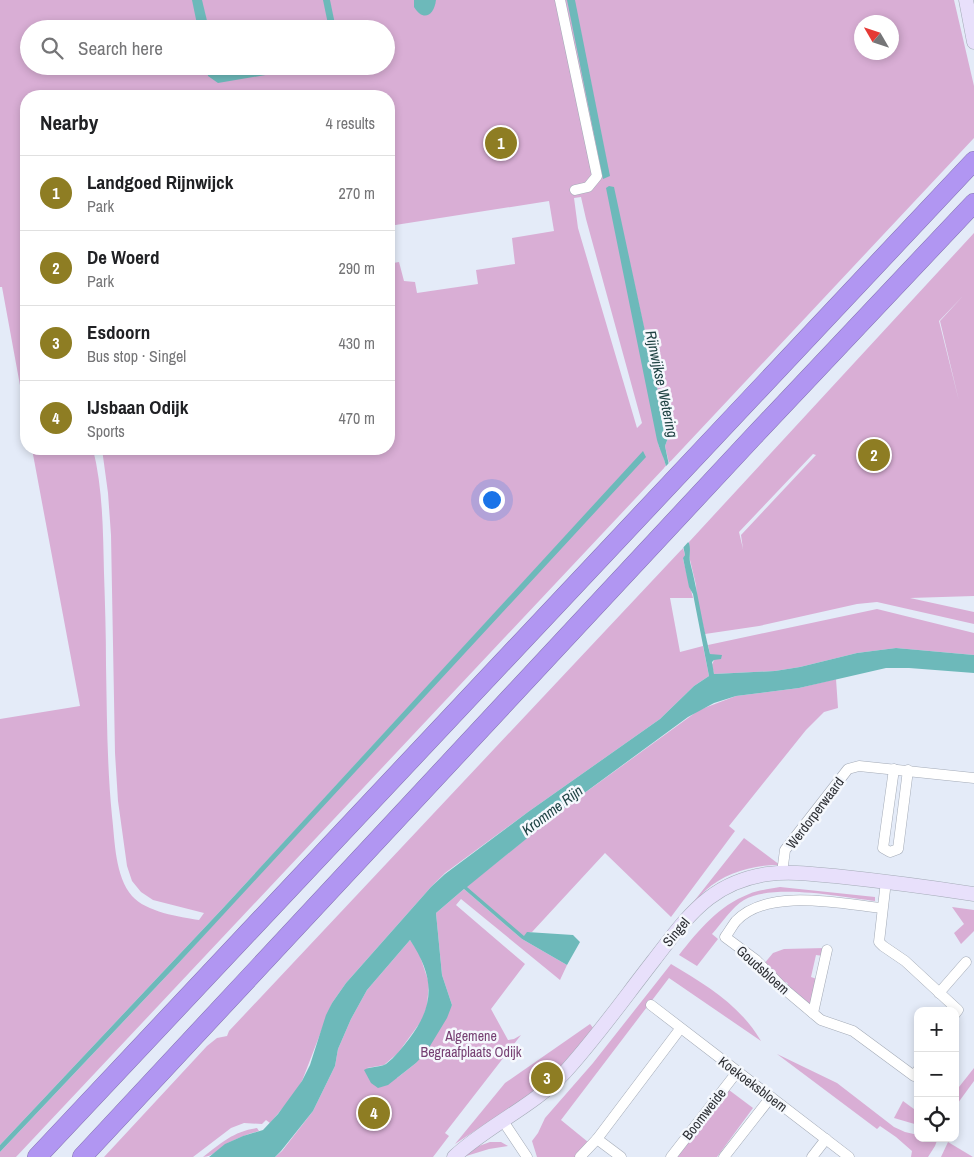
<!DOCTYPE html>
<meta charset="utf-8">
<style>
:root{--surface:#fff;--page:#f2f2f2;--text:#202124;--muted:#757577;--line:#e0e0e0;--accent:#8e7d23}
body{margin:0;font-family:"Archivo Narrow",sans-serif;background:var(--page);color:var(--text)}
.controls{position:absolute;right:15px;bottom:15px;display:grid;overflow:hidden;border-radius:10px;box-shadow:0 2px 8px #0003}
.controls button{width:45px;height:45px;display:grid;place-items:center;padding:0;border:0;border-bottom:1px solid var(--line);background:var(--surface);color:var(--text);font:25px sans-serif}
.compass{position:absolute;left:854px;top:15px;width:45px;height:45px;border-radius:50%;background:var(--surface);box-shadow:0 2px 8px #0003;rotate:309deg}
.you{position:absolute;left:491px;top:499px;width:18px;height:18px;margin:-12px;border:4px solid #fff;border-radius:50%;background:#1a73e8;box-shadow:0 0 0 8px #1a73e833}
.badge{display:grid;place-items:center;width:32px;height:32px;border-radius:50%;background:var(--accent);color:#fff;font-size:16px;font-weight:700}
.pin{position:absolute;translate:-50% -50%;border:2px solid #fff;box-shadow:0 1px 5px #0006}
.list{margin:0;padding:0;list-style:none}
h2{display:flex;justify-content:space-between;align-items:center;height:65px;margin:0;padding:0 20px;font-size:21px}
h2 small{font-size:16px;font-weight:400;color:var(--muted)}
.list li{display:grid;grid-template-columns:32px 1fr auto;gap:15px;align-items:center;box-sizing:border-box;height:75px;padding:0 20px;border-top:1px solid var(--line)}
.list b{display:block;font-size:19px;white-space:nowrap}
.list p{margin:0;font-size:16px;white-space:nowrap;color:var(--muted)}
.list em{font-size:16px;font-style:normal;color:var(--muted)}
.icon{flex:none;width:28px;height:28px;fill:none;stroke:currentColor;stroke-width:2;stroke-linecap:round;stroke-linejoin:round}
.map{position:relative;flex:none;width:974px;height:1157px;overflow:hidden}
.search{position:absolute;background:var(--surface);box-shadow:0 2px 8px #0003;left:20px;top:20px;width:375px;height:55px;display:flex;align-items:center;gap:12px;box-sizing:border-box;padding:0 18px;border-radius:28px;color:var(--muted);font-size:19px}
.panel{position:absolute;background:var(--surface);box-shadow:0 2px 8px #0003;left:20px;top:90px;width:375px;height:365px;border-radius:20px}
.map>svg:first-child{display:block}
.green{fill:#d9aed5;fill-rule:evenodd}
.water{fill:#6db9ba}
.pier{fill:#e4ebf8}
.lines{fill:none;stroke-linecap:round;stroke-linejoin:round}
.street-casing{stroke:#a4abb7;stroke-width:11}
.secondary-casing{stroke:#a4abb7;stroke-width:15}
.highway-casing{stroke:#8372b0;stroke-width:20}
.street{stroke:#fff;stroke-width:10}
.secondary{stroke:#e8e0fb;stroke-width:14}
.highway{stroke:#b196f2;stroke-width:19}
.labels{text-anchor:middle;dominant-baseline:central;stroke-width:5;stroke-linejoin:round;paint-order:stroke}
.street-label{font-size:14px;fill:#2d2f34;stroke:#f5f8fd}
.park-label{font-size:14px;fill:#763f72;stroke:#f5f8fd}
.water-label{font-size:15px;font-style:italic;fill:#204445;stroke:#f5f8fd}
</style>
<div class="map">
<svg width="974" height="1157" viewBox="0 0 974 1157">
<rect width="100%" height="100%" fill="#e4ebf8"/>
<!-- green -->
<g class="green">
<path d="M0,0H954L974,86V138L669,463L665,446L668,438L614,191L659,447L662,452L666,466L16,1157H0V1152L175,967L643,452L224,907L0,1145V719L80,706L32,449H93C103,489 103,532 104,573C105,604 106,634 106,665C107,716 107,766 112,816C115,842 115,876 132,896C146,912 180,917 199,920L204,913L153,900L141,892L132,881L127,866L118,801L115,753L111,535L108,493L102,449H389V241L393,263L399,262L404,281L415,282L417,293L478,284L476,270L515,264L512,238L554,231L549,201L389,226V96H26V418L2,287H0ZM862,22H892V52H862ZM29,29H386V66H29ZM581,197L586,219L642,423L637,428L578,228L574,198Z"/>
<path d="M974,233V596L910,598L974,612V624L877,602L857,604L759,626L705,634L697,599L696,585L690,560L689,542ZM963,296L940,321L959,401L939,321ZM813,454L816,455L741,535L743,549L739,532Z"/>
<polygon points="683,548 685,555 683,559 693,598 670,598 680,652 703,646 709,676 694,686 660,719 528,812 445,873 431,887 346,983 332,1003 302,1081 293,1096 270,1123 266,1120 262,1124 244,1123 231,1128 193,1157 104,1157 207,1046 217,1038 227,1036 229,1031"/>
<polygon points="877,609 974,633 974,655 896,648 857,653 800,667 775,671 714,674 712,665 714,660 713,655 710,654 708,645"/>
<polygon points="836,679 838,708 824,712 806,730 729,826 735,831 671,917 605,853 532,932 530,932 524,938 466,887 568,805 699,710 736,696 799,688"/>
<path d="M744,838L780,865C755,864 724,873 706,890C699,896 695,905 687,910Z"/>
<path d="M780,887L875,897V901C841,897 774,883 744,900C732,907 722,923 712,934L718,939L697,966L679,955C699,930 718,906 749,894C758,890 770,889 780,887Z"/>
<polygon points="464,889 522,939 567,965 560,980 461,899 456,905 525,964 491,1009 508,1040 514,1039 521,1035 445,1133 449,1136 433,1157 275,1157 282,1151 313,1111 335,1066 338,1049 351,1019 367,990 410,940 419,953 429,983 427,1006 422,1020 398,1053 384,1065 367,1068 397,1078 416,1063 452,1005 442,975 436,913"/>
<polygon points="952,907 974,910 974,931 961,944 954,933 964,924"/>
<polygon points="825,948 823,956 816,955 811,977 817,979 812,1004 804,1003 786,987 788,984 786,982 783,984 763,965 773,953 784,949"/>
<path d="M671,964C706,985 740,1005 761,1041L669,978L561,1120L588,1142L576,1157H537L532,1141L538,1133L545,1118L593,1063Z"/>
<polygon points="590,1024 594,1029 552,1076 526,1097 455,1144 505,1083"/>
<polygon points="777,1054 837,1083 894,1127 905,1132 918,1135 918,1138 938,1138 935,1146 928,1157 911,1157 912,1151 896,1137 880,1126 877,1129"/>
<polygon points="974,1068 974,1081 955,1107 955,1092"/>
<polygon points="729,1090 753,1108 717,1157 677,1157"/>
<polygon points="903,1101 918,1112 918,1125 894,1118"/>
<path d="M257,1128L259,1131C248,1134 238,1138 228,1143C219,1148 213,1157 203,1157C221,1143 234,1131 257,1128Z"/>
<polygon points="490,1142 501,1142 508,1146 489,1149 463,1157 476,1147"/>
<polygon points="948,1142 973,1157 941,1157"/>
</g>
<!-- water -->
<g class="water">
<polygon points="192,0 202,0 209,29 198,29"/>
<polygon points="323,0 330,0 336,29 329,29"/>
<path d="M414,0H436C434,16 423,22 414,7Z"/>
<polygon points="567,0 575,0 610,176 603,179"/>
<polygon points="206,66 217,66 218,71 223,74 278,66 318,66 218,83 208,76"/>
<path d="M609,186L614,187L668,438L665,446L684,537C685,538 688,542 689,543C691,549 689,556 690,562C698,593 702,623 710,654L722,655L721,659L714,660L712,662L714,674L775,671L800,667L857,653L896,648L974,655V673L909,668H886L799,688L736,696L714,703L688,717L568,805L467,887L524,936L527,932L573,935L580,942L567,965L522,939L464,889L436,913L442,975L452,1005L447,1018L427,1051L416,1063L388,1085L378,1088L371,1083L364,1070C370,1066 379,1068 386,1064C395,1057 402,1048 409,1039C436,1004 434,976 410,940L367,990L351,1019L338,1049L335,1066L313,1111L281,1151L275,1157H209L225,1144L243,1136L263,1130L278,1114L302,1081L310,1065L326,1015L332,1003L346,983L431,887L445,874L528,812L660,719L694,686L709,676L693,594L689,587L683,558L685,555L666,466C664,457 659,449 657,440L606,188Z"/>
<polygon points="643,451 646,457 175,967 0,1152 0,1145 224,907"/>
</g>
<!-- pier -->
<polygon class="pier" points="671,461 686,536 690,540 681,550 664,468"/>
<g class="lines">
<defs>
<g id="street">
<polyline points="560,0 597,176 588,187 575,190"/>
<polyline points="894,769 883,848 890,852 898,849 908,770"/>
<polyline points="782,873 785,850 848,769 859,766 974,778"/>
<polyline points="886,881 879,942 883,946 905,961 958,1010 955,1014"/>
<path d="M882,908C842,904 768,887 736,921C732,926 729,932 725,937L756,960L783,988L821,1020L853,1031L914,1076L918,1070"/>
<polyline points="939,993 966,962"/>
<polyline points="651,1005 849,1157"/>
<polyline points="813,1013 827,950"/>
<polyline points="503,1121 527,1157"/>
<polyline points="597,1139 621,1157"/>
<polyline points="580,1157 597,1139 680,1029"/>
<polyline points="671,1157 737,1072"/>
<polyline points="724,1157 771,1097"/>
<polyline points="812,1157 826,1139"/>
</g>
<g id="secondary">
<polyline points="966,0 974,42"/>
<path d="M454,1157C488,1125 533,1107 565,1072C597,1037 625,997 654,960C671,938 687,915 709,898C726,885 746,877 768,874C790,871 813,874 835,876C882,881 928,887 974,894"/>
</g>
<g id="highway">
<polyline points="37,1157 974,161"/>
<polyline points="82,1157 753,437 974,203"/>
</g>
</defs>
<!-- street casing -->
<use href="#street" class="street-casing"/>
<!-- secondary casing -->
<use href="#secondary" class="secondary-casing"/>
<!-- highway casing -->
<use href="#highway" class="highway-casing"/>
<!-- street -->
<use href="#street" class="street"/>
<!-- secondary -->
<use href="#secondary" class="secondary"/>
<!-- highway -->
<use href="#highway" class="highway"/>
</g>
<g class="labels">
<!-- street labels -->
<g class="street-label">
<text transform="translate(815 813) rotate(-53)">Werdorperwaard</text>
<text transform="translate(676 932) rotate(-50)">Singel</text>
<text transform="translate(763 970) rotate(42)">Goudsbloem</text>
<text transform="translate(753 1084) rotate(37)">Koekoeksbloem</text>
<text transform="translate(704 1114) rotate(-52)">Boomweide</text>
</g>
<!-- park labels -->
<g class="park-label">
<text x="471" y="1036">Algemene<tspan x="471" dy="16">Begraafplaats Odijk</tspan></text>
</g>
<!-- water labels -->
<g class="water-label">
<text transform="translate(662 384) rotate(78)">Rijnwijkse Wetering</text>
<text transform="translate(552 810) rotate(-37)">Kromme Rijn</text>
</g>
</g>
</svg>
<div class="controls">
<button>+</button>
<button>−</button>
<button><svg class="icon" aria-label="locate" viewBox="0 0 24 24"><circle cx="12" cy="12" r="6"/><path d="M12 2v4M12 18v4M2 12h4M18 12h4"/></svg></button>
</div>
<svg class="compass" viewBox="-18 -18 36 36"><path d="M0-13l5 13h-10z" fill="#e53935"/><path d="M0 13l5-13h-10z" fill="#757577"/></svg>
<div class="you"></div>
<div class="pin badge" style="left:501px;top:143px">1</div>
<div class="pin badge" style="left:874px;top:455px">2</div>
<div class="pin badge" style="left:547px;top:1078px">3</div>
<div class="pin badge" style="left:374px;top:1113px">4</div>
<div class="search"><svg class="icon" aria-label="search" viewBox="0 0 24 24"><circle cx="10" cy="10" r="6"/><path d="M15 15l6 6"/></svg>Search here</div>
<section class="panel">
<h2>Nearby<small>4 results</small></h2>
<ul class="list">
<li><span class="badge">1</span><div><b>Landgoed Rijnwijck</b><p>Park</p></div><em>270 m</em></li>
<li><span class="badge">2</span><div><b>De Woerd</b><p>Park</p></div><em>290 m</em></li>
<li><span class="badge">3</span><div><b>Esdoorn</b><p>Bus stop · Singel</p></div><em>430 m</em></li>
<li><span class="badge">4</span><div><b>IJsbaan Odijk</b><p>Sports</p></div><em>470 m</em></li>
</ul>
</section>
</div>
